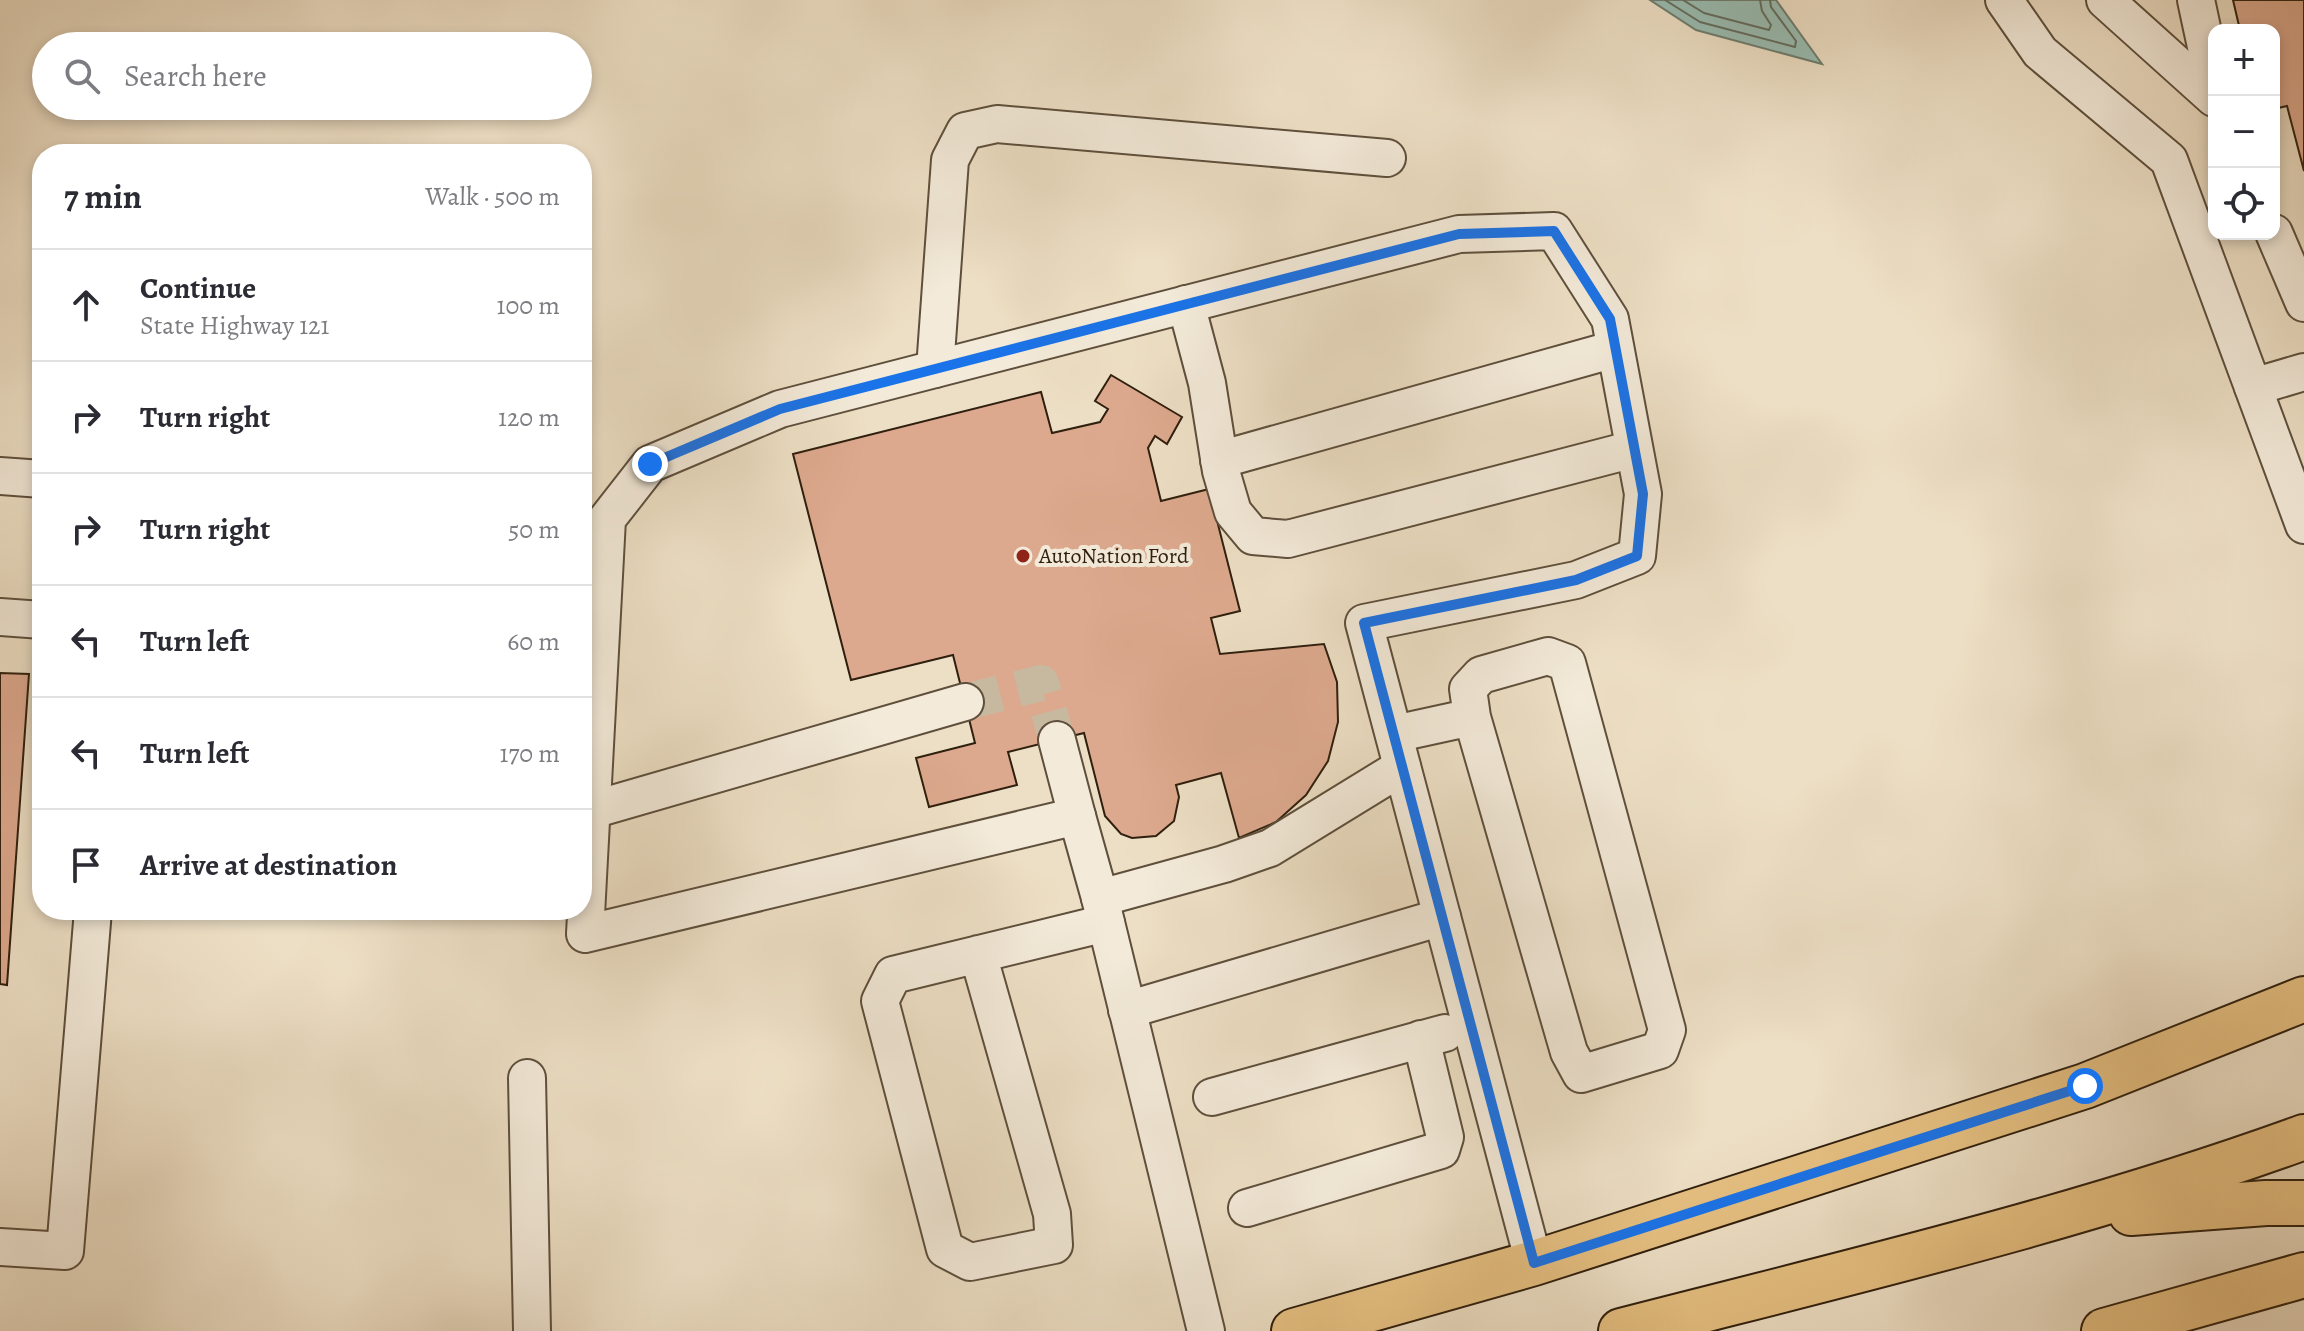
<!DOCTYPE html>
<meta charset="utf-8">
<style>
:root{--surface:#fff;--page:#f7f7f7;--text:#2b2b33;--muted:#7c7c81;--line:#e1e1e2}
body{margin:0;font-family:Alegreya,serif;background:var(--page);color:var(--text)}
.controls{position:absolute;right:24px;top:24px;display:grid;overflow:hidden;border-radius:16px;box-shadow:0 4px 12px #0003}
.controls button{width:72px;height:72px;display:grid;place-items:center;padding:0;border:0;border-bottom:2px solid var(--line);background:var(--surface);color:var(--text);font:40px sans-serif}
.stop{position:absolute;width:24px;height:24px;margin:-18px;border:6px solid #1a73e8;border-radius:50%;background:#fff}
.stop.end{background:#1a73e8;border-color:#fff;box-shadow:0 2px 8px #0008}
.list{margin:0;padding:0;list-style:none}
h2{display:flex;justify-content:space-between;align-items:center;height:104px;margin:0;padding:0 32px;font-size:34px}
h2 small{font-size:26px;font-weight:400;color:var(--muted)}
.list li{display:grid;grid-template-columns:52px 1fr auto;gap:24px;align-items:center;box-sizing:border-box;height:112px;padding:0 32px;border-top:2px solid var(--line)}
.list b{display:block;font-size:30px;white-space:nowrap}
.list p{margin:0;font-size:26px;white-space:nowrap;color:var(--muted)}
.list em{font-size:26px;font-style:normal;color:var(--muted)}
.icon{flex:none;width:44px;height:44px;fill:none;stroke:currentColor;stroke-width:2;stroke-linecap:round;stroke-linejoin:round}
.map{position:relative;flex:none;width:2304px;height:1331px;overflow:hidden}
.search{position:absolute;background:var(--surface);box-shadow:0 4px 12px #0003;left:32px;top:32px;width:560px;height:88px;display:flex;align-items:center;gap:20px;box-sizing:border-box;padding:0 28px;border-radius:44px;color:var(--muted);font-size:30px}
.panel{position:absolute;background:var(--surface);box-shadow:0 4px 12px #0003;left:32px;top:144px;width:560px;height:776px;border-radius:32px}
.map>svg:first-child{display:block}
.water{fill:#99bdb2;stroke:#6f7e70;stroke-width:2}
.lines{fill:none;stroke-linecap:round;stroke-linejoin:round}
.shore{stroke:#646e60;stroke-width:2}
.building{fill:#dda98e;stroke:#2f1f0e;stroke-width:2}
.minor-tunnel{stroke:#c7b9a0;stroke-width:36;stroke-dasharray:36 18;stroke-linecap:butt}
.minor-casing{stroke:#5e4f3c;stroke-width:40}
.major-casing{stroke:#2f1f0e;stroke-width:48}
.highway-casing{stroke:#2f1f0e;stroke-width:48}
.minor{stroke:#f3ead9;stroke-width:36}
.major{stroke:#e6c082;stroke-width:44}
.highway{stroke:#e6c082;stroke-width:44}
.route{stroke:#1a73e8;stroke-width:10}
.poi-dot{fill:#8f2418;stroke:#f3ead9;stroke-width:3}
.labels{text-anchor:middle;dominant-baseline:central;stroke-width:8;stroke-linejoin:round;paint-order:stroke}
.poi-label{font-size:22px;fill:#2f1f0e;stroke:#f3ead9;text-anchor:start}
</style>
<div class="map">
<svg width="2304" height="1331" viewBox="0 0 2304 1331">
<rect width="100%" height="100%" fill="#eddfc5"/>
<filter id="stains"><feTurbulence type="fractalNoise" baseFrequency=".0025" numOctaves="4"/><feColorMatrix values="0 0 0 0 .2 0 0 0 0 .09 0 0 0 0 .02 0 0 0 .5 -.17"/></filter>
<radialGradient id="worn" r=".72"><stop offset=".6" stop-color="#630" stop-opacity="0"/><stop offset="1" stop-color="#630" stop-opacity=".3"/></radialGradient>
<!-- water -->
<polygon class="water" points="1650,0 1776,0 1822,64 1696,30"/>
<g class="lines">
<!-- shore -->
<g class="shore">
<polyline points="1665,0 1700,22 1795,47 1796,41 1771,7 1770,0"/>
<polyline points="1683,0 1704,13 1769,30 1771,25 1762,11 1760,0"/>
</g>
</g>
<!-- building -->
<g class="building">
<polygon points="2233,0 2304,0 2304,171 2287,106 2274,109 2274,30 2240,30"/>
<polygon points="1111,375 1182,417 1167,444 1155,436 1148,448 1161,501 1209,489 1240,611 1211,618 1220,654 1324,644 1337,682 1338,722 1328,761 1306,795 1276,822 1239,838 1221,773 1176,785 1179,797 1174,821 1156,836 1132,838 1121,834 1105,816 1084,733 1008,752 1017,785 929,807 916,758 975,743 953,655 851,680 793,454 1041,392 1052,433 1100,422 1108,409 1095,401"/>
<polygon points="0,673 29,674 7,985 0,984"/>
</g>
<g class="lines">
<!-- minor-tunnel -->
<polyline class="minor-tunnel" points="965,702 1041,683 1057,740"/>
<defs>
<g id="minor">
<polyline points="2004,0 2040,52 2169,160 2304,525"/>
<polyline points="2105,0 2214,98"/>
<polyline points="2196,0 2214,84"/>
<polyline points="2274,233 2304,303"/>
<polyline points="1186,304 1207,383 1221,471 1233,512 1253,536 1288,539 1634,449"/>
<polyline points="935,369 950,160 965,131 997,124 1387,158"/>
<polyline points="2253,387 2304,372"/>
<polyline points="1219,460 1615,349"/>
<polyline points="0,476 42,479"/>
<polyline points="0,617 42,620"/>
<polyline points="1394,734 1472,717 1468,689 1481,675 1548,656 1567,663 1667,1030 1660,1050 1581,1074 1569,1052 1472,717"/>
<polyline points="1057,740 1077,816"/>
<polyline points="592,810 965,702"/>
<polyline points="1100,898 1224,864 1270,848 1402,767"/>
<polyline points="978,954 1052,1214 1054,1245 970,1262 945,1249 880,1001 893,975 1106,923"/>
<polyline points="1127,1010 1442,917"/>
<polyline points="527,1078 532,1331"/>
<polyline points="1212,1097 1445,1033"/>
<polyline points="1247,1208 1441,1150 1445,1137 1421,1039"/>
<polyline points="0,1247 65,1251 93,910"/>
<polyline points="1206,1331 1100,898 1077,816 585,934 607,519 650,464 780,409 1459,234 1554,231 1610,319 1643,494 1637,556 1576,580 1364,623 1534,1263"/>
</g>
<polyline id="major" points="1294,1331 1534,1263 2085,1086 2304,999"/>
<g id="highway">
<polyline points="2131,1213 2266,1203 2304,1203"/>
<path d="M1621,1331C1850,1272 2081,1218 2304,1137"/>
<polyline points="2104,1331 2304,1275"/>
</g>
</defs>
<!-- minor casing -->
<use href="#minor" class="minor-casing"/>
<!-- major casing -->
<use href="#major" class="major-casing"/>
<!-- highway casing -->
<use href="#highway" class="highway-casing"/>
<!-- minor -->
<use href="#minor" class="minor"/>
<!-- major -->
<use href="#major" class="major"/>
<!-- highway -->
<use href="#highway" class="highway"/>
</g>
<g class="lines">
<!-- route -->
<polyline class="route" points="650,464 780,409 1459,234 1554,231 1610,319 1643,494 1637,556 1576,580 1364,623 1534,1263 2085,1086"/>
</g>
<!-- markers -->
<circle class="poi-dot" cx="1023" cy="556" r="8"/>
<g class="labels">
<!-- poi labels -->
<g class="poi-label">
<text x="1039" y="556">AutoNation Ford</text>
</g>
</g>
<rect width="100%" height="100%" filter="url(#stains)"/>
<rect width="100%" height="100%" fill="url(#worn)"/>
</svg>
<div class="controls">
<button>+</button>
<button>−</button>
<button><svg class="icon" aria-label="locate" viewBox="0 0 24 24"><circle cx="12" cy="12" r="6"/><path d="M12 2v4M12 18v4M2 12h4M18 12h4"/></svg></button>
</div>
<div class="stop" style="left:2085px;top:1086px"></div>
<div class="stop end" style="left:650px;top:464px"></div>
<div class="search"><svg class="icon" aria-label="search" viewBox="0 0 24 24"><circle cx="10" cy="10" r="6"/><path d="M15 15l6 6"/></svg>Search here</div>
<section class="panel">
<h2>7 min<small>Walk · 500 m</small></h2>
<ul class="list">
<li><svg class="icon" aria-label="ahead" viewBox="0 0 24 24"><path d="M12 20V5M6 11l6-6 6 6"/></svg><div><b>Continue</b><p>State Highway 121</p></div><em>100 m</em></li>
<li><svg class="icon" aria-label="right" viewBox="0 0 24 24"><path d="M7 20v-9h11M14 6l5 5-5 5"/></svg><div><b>Turn right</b></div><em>120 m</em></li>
<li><svg class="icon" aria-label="right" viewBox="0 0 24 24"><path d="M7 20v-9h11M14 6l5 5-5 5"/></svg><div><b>Turn right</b></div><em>50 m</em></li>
<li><svg class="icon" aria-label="left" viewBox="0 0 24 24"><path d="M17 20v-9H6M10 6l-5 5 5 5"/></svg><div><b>Turn left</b></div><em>60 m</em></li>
<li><svg class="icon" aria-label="left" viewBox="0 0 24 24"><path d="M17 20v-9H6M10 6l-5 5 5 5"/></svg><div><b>Turn left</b></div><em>170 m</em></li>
<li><svg class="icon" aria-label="arrive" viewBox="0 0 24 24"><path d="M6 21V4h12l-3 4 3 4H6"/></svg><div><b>Arrive at destination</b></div></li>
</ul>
</section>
</div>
